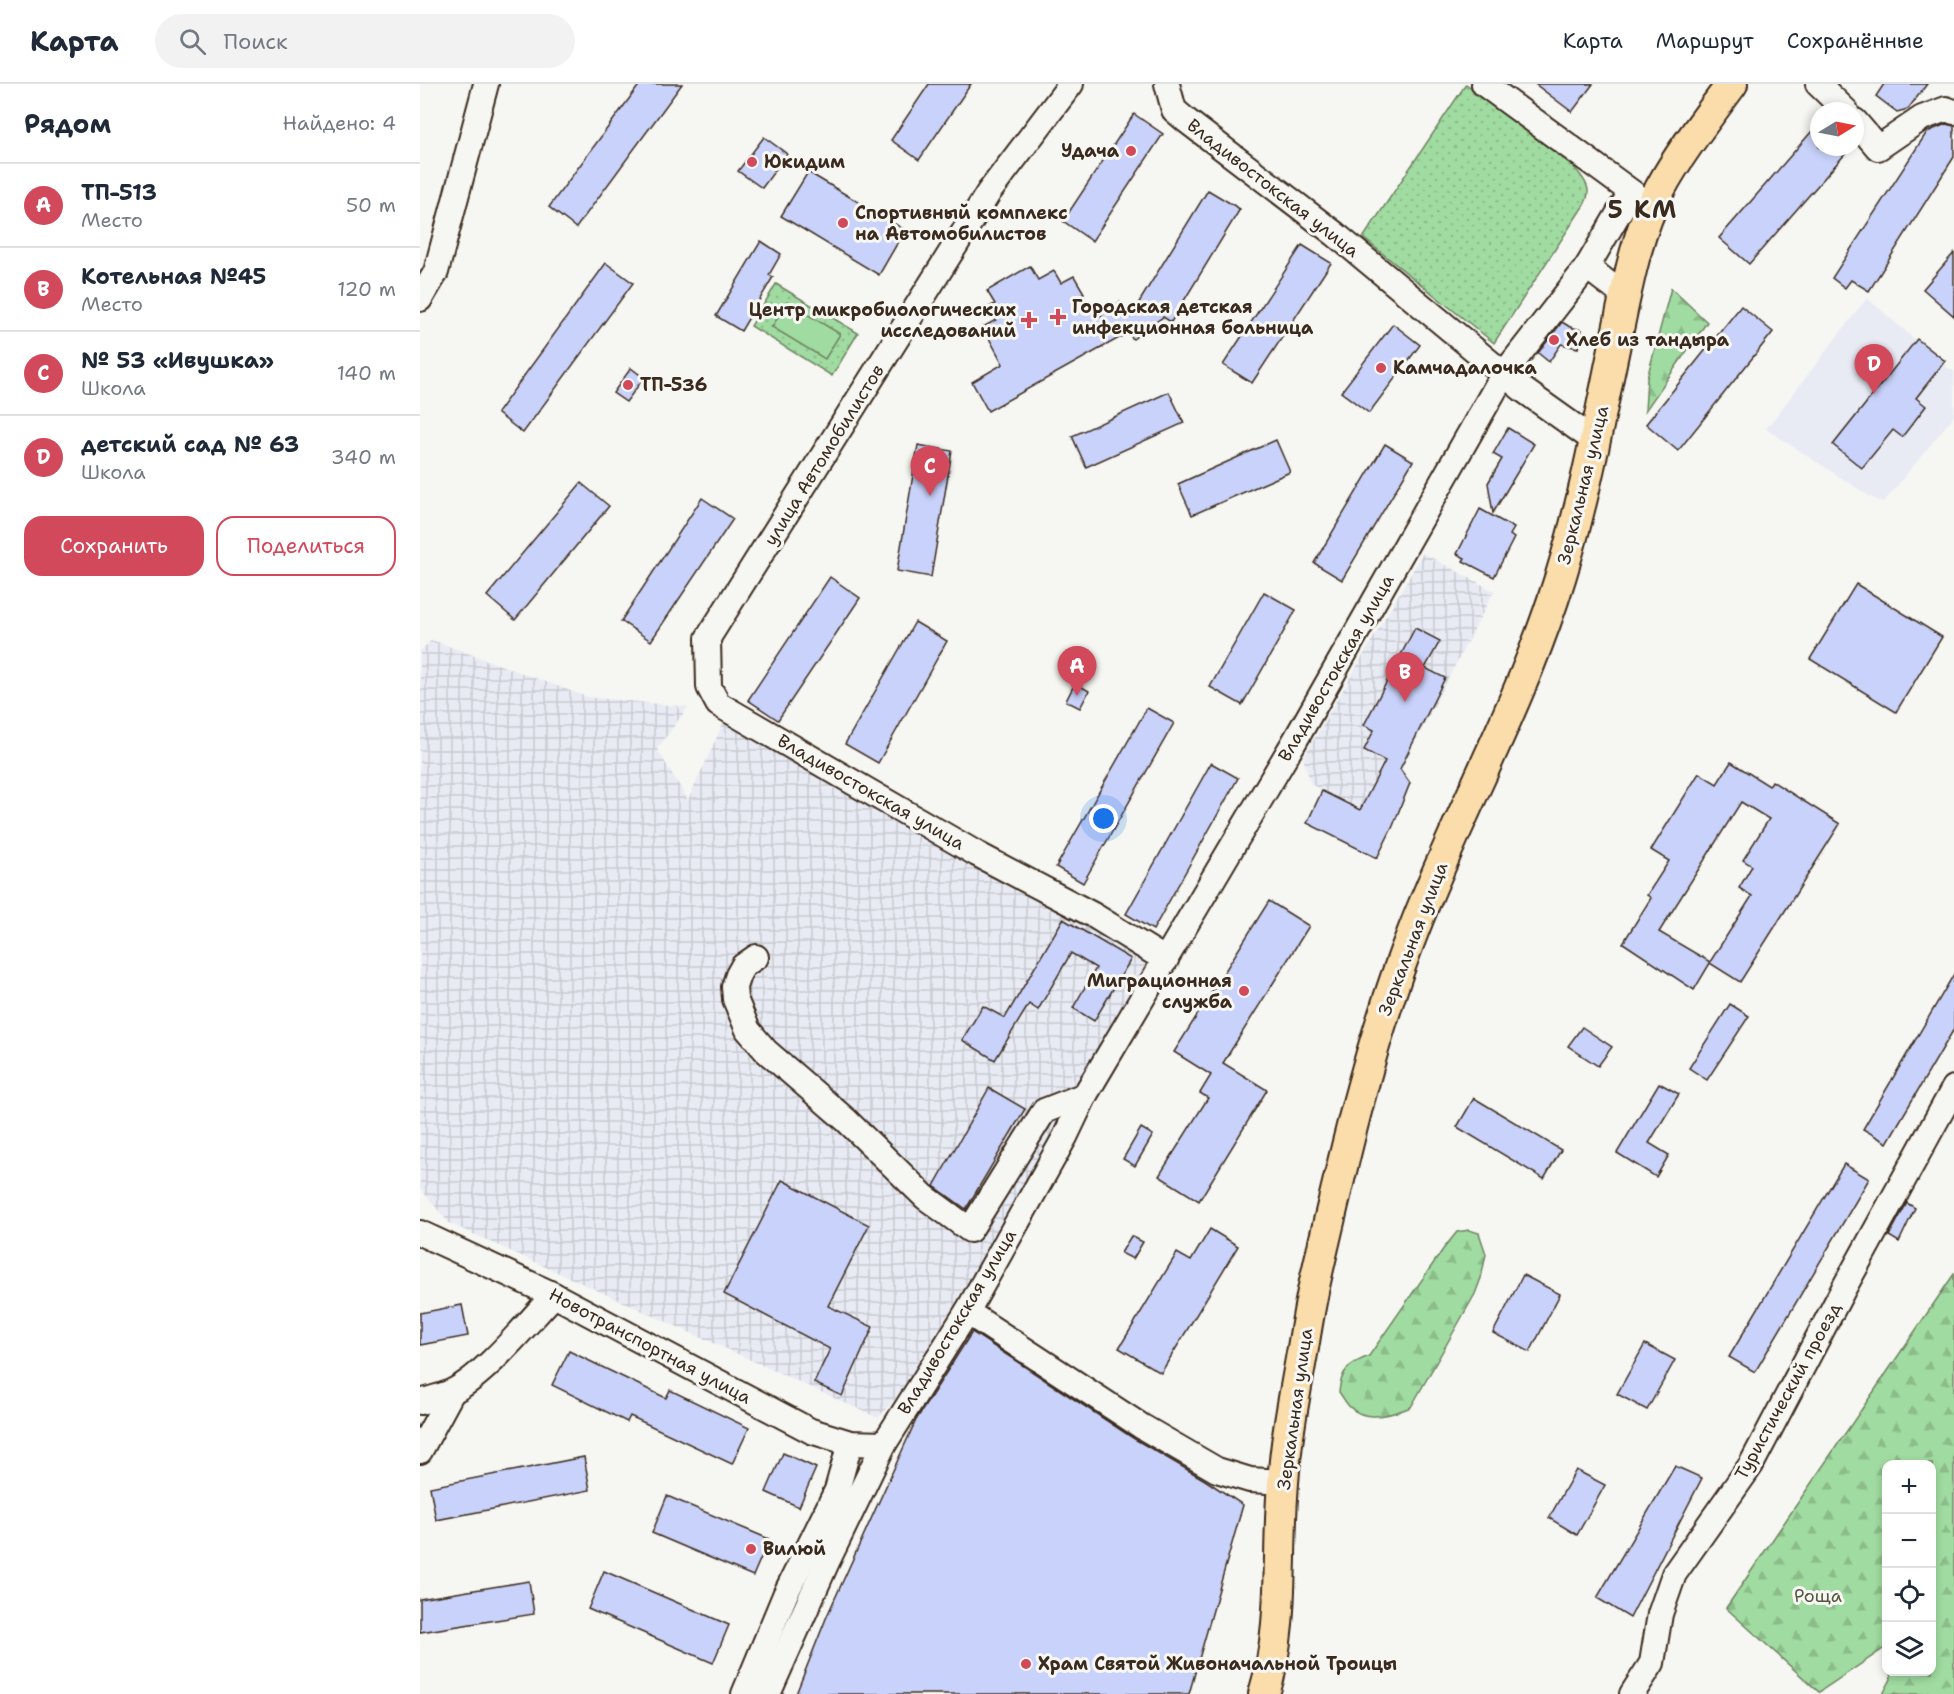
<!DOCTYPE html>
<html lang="ru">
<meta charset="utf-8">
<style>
:root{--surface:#fff;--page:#f2f2f3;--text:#1f2937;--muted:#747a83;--line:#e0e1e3;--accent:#d1495b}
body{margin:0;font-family:"Shantell Sans",sans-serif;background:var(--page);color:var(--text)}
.controls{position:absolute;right:18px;bottom:18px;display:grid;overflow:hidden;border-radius:12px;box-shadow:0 3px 9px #0003}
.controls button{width:54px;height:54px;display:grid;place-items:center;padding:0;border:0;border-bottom:2px solid var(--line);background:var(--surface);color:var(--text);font:30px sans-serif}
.compass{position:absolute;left:1390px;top:18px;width:54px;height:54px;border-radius:50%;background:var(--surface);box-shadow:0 3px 9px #0003;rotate:80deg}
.you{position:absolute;left:684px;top:735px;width:21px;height:21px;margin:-15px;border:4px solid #fff;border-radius:50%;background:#1a73e8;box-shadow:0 0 0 9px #1a73e833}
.badge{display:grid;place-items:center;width:39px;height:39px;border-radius:50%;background:var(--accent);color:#fff;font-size:20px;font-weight:700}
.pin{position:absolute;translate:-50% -50px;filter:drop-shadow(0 2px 3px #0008)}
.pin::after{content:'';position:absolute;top:32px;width:21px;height:18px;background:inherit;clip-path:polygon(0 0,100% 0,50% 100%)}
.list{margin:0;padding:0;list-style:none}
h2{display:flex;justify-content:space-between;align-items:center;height:78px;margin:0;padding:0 24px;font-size:26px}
h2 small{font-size:20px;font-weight:400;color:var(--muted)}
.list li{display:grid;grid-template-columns:39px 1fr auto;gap:18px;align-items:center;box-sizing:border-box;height:84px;padding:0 24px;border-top:2px solid var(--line)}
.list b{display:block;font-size:22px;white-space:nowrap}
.list p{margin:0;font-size:20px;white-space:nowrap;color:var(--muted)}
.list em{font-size:20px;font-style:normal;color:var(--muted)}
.actions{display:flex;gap:12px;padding:18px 24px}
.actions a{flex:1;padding:14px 0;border:2px solid var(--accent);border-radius:18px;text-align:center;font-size:21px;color:var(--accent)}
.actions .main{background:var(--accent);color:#fff}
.icon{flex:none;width:33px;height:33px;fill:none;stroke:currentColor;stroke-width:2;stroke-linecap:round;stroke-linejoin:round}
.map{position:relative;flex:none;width:1534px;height:1610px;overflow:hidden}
header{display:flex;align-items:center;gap:36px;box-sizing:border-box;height:84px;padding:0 30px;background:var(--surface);border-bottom:2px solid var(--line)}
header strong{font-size:28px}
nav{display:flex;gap:33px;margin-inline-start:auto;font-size:21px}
.search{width:420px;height:54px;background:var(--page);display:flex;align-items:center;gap:15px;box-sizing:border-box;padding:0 21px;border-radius:33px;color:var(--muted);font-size:22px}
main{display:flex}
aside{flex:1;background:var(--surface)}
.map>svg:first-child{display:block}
.built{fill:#e8ebf4}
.industrial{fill:url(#industrial-grid);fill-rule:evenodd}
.grass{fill:url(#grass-dots);stroke:#6e8260;stroke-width:1.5}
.forest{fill:url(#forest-firs);stroke:#6e8260;stroke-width:1.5}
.garden{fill:#a0dba1;stroke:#6e8260;stroke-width:1.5}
.building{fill:#c9d2fa;stroke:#3b2a1e;stroke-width:1.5;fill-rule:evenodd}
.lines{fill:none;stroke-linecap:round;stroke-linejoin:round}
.minor-casing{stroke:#3b2a1e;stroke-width:28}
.major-casing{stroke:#3b2a1e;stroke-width:34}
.minor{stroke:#f6f6f2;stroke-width:24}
.major{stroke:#faddab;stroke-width:30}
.poi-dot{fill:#d1495b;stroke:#f6f6f2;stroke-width:2}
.labels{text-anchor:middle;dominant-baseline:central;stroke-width:6;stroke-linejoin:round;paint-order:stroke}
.poi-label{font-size:18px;font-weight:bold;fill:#3b2a1e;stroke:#f6f6f2;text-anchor:start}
.street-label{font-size:18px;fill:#3b2a1e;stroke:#f6f6f2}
.park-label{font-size:18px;fill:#54563f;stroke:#f6f6f2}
.district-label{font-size:24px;font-weight:bold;letter-spacing:1.5px;fill:#3b2a1e;stroke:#f6f6f2}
</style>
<header>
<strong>Карта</strong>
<div class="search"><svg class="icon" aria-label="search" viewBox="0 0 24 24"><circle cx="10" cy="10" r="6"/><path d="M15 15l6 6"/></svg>Поиск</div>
<nav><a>Карта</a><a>Маршрут</a><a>Сохранённые</a></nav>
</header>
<main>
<aside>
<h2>Рядом<small>Найдено: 4</small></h2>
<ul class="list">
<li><span class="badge">A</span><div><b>ТП-513</b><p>Место</p></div><em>50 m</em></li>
<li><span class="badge">B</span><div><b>Котельная №45</b><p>Место</p></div><em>120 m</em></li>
<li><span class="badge">C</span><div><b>№ 53 «Ивушка»</b><p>Школа</p></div><em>140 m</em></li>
<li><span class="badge">D</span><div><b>детский сад № 63</b><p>Школа</p></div><em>340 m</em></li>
</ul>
<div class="actions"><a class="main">Сохранить</a><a>Поделиться</a></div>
</aside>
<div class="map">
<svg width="1534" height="1610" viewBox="0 0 1534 1610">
<defs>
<pattern id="industrial-grid" width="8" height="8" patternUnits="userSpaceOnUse" patternTransform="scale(1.5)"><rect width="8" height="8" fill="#e8ebf4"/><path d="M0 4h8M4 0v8" fill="none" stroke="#c8cad1"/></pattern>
<pattern id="grass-dots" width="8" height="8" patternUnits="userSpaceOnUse" patternTransform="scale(1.5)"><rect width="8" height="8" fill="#a0dba1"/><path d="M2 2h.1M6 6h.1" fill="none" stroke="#8bbc8a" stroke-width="1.8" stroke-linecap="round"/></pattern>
<pattern id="forest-firs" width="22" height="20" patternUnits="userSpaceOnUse" patternTransform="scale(1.5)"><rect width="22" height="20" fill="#a0dba1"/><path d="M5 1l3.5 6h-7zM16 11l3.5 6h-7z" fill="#8bbc8a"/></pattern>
</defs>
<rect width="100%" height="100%" fill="#f6f6f2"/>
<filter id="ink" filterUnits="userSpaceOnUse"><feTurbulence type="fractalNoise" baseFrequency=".0167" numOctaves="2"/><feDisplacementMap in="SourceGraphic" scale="12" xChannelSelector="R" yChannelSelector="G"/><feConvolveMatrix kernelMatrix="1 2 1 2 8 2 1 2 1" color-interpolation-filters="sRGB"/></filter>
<g filter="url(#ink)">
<!-- built -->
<polygon class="built" points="1447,214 1528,284 1534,287 1534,332 1463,419 1449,412 1346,345"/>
<!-- industrial -->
<g class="industrial">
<polygon points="1003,469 1074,507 981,685 990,699 973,742 909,711 891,700 883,674"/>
<path d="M12,556L167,613L268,623L237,665L268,716L306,633L638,823L733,880L504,1273L475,1315L458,1334L29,1139L0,1104V567ZM569,1004L605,1025L545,1132L509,1112ZM362,1096L449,1141L391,1254L304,1209ZM426,1231L453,1244L422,1312L395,1299Z"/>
</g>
<!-- grass -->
<g class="grass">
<path d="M1046,0C1074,20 1156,73 1167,102C1170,110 1166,118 1162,124L1074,259L943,154Z"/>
<polygon points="356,200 438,249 412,292 331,242"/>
</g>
<!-- forest -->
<g class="forest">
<polygon points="1251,204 1287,238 1225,327 1227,294"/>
<path d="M1049,1146L1059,1149L1066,1170L1061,1194L1055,1210L991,1323C974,1330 947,1339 931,1324C926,1320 923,1313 919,1308C921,1286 929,1280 949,1272L1024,1164L1037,1148Z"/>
<polygon points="1534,1190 1534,1610 1463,1610 1471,1595 1470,1588 1512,1588 1512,1380 1466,1380 1466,1563 1399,1608 1306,1524"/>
</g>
<!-- garden -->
<polygon class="garden" points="367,218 420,250 405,275 352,243"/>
<!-- building -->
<g class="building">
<polygon points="220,0 262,0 156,144 129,123"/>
<polygon points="509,0 551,0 499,76 471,56"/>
<polygon points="1115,0 1173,0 1152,28"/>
<polygon points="1464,0 1507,0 1488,25 1477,28 1456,12"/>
<polygon points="714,30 743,50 672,157 643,137"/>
<polygon points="1399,39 1399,63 1419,63 1426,69 1329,180 1299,154"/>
<polygon points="1526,40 1534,42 1534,73 1449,207 1431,196 1425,204 1412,194 1507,48"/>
<polygon points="344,53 367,70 342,104 318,87"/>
<polygon points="388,88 485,146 459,191 361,132"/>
<polygon points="788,106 820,125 751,238 743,233 713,255 708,249 568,327 552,298 583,280 563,243 576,236 569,223 575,220 567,207 610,182 618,196 634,187 641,199 654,192 664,209 662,210 676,235 700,218 710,233"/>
<polygon points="341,157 361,170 349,191 353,193 321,247 296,232"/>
<polygon points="882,161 911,179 832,299 803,281"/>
<polygon points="1534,169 1534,232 1503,205"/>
<polygon points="186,179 213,199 103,349 77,329"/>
<polygon points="1321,222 1353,248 1258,367 1226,340"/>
<polygon points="1142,238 1150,243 1162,246 1158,264 1141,260 1129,278 1118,269"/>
<polygon points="973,240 1000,261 949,329 921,308"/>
<polygon points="1497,255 1525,277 1496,314 1506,322 1482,353 1473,346 1442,384 1413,361"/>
<polygon points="211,284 224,294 206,318 193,309"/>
<polygon points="749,308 764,339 666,383 652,352"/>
<polygon points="1088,344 1114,360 1073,429 1068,399 1082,375 1073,370"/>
<polygon points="856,356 870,388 772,431 758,400"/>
<polygon points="965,360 993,377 922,496 894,479"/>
<polygon points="498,361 532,367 511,493 477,487"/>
<polygon points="161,399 189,422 95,536 67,512"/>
<polygon points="282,414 313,435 231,557 201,537"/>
<polygon points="1060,425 1094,444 1090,451 1094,454 1074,493 1043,477 1045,474 1037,470"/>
<polygon points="410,493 440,514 358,636 328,616"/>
<polygon points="1436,500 1522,553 1476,628 1390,575"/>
<polygon points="844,508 876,526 822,621 790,603"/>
<polygon points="495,538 527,557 458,679 425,660"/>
<polygon points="995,544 1020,557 1005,584 1025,594 980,685 990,699 973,742 957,774 887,739 902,707 940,726 965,677 944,666 954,646 944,641"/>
<polygon points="655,599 669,607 660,624 646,617"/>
<polygon points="727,624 754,639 663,799 636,783"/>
<path d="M1311,678L1349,702L1352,697L1420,740L1320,898L1290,879L1274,906L1203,859L1231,814L1227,811L1249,777L1231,766L1279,689L1297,700ZM1321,718L1349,735L1323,776L1332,782L1319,804L1332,812L1290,878L1239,848Z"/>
<polygon points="791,679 818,694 733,846 706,830"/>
<polygon points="849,817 889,842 803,979 847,1006 779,1117 739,1092 788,1014 780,1009 791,991 754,968"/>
<polygon points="643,835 711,875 674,937 653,924 676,884 651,869 618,926 609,920 575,976 542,956 563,922 585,934"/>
<polygon points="1534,890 1534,945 1467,1059 1443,1045"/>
<polygon points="1310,920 1329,932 1287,996 1269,984"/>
<polygon points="1162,943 1192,963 1178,982 1148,962"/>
<polygon points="1239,999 1259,1010 1229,1059 1249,1071 1236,1093 1197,1069"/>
<polygon points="569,1004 605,1025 546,1125 514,1102"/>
<polygon points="1054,1014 1141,1066 1124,1095 1037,1043"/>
<polygon points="721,1044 733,1051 715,1082 703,1075"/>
<polygon points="1424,1080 1449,1095 1335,1288 1309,1273"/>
<polygon points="362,1096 449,1141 408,1222 453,1243 422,1312 394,1299 410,1265 304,1210"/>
<polygon points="1487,1119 1495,1124 1479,1158 1469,1152"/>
<polygon points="790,1145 818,1162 741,1289 699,1264 757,1169 771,1177"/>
<polygon points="711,1152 723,1158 713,1175 701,1169"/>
<polygon points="1103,1191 1140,1210 1110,1268 1073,1249"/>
<polygon points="42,1221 48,1252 0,1261 0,1229"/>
<polygon points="552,1248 713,1354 785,1396 823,1421 769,1610 376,1610 407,1532 496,1336"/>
<polygon points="1225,1260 1255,1276 1227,1326 1197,1310"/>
<polygon points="149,1267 246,1314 250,1306 329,1344 312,1380 210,1332 207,1338 132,1301"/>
<polygon points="363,1369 396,1384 379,1423 346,1408"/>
<polygon points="164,1373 170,1406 16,1436 10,1403"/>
<polygon points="1255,1382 1282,1394 1210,1534 1177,1514"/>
<polygon points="1156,1386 1185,1401 1157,1451 1129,1434"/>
<polygon points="247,1412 349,1455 333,1492 232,1449"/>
<polygon points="184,1487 309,1541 293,1579 168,1525"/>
<polygon points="109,1497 114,1530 0,1548 0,1515"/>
</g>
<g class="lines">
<defs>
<g id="minor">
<polyline points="651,0 569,108 288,554 289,603 298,620 557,770 673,831 746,876"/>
<polyline points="747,0 754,26 767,37 915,150 1102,305 1175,357"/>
<polyline points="1064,0 1225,118"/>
<polyline points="1398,0 1426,27"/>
<polyline points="1435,37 1458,64 1502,34 1526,25 1534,28"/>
<polyline points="1167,183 1206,213"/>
<polyline points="0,215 16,188 66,0"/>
<polyline points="336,873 323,882 318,891 314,903 315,915 328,946 346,967 426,1036 505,1113 550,1146 624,1027 665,1011"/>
<polyline points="0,1149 134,1211 391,1347 430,1359 464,1360"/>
<polyline points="547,1228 721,1342 797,1386 830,1396 863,1398"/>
<path d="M0,1318C10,1315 22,1312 31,1308C65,1292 107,1239 134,1211"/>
<polyline points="0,1367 32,1308"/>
<polyline points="324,1610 365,1511 417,1406 430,1359"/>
<polyline points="348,1610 406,1480 464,1360 547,1228 645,1053 665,1011 873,660 1083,291 1167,183 1211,108"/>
<polyline points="1212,1610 1232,1579 1240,1530 1254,1490 1331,1381 1424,1204 1534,1004"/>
</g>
<path id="major" d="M844,1610C865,1542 857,1469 863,1399C866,1354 875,1309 883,1264C887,1239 891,1214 897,1189C924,1073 950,956 994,845C1037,734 1095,630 1133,516C1161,433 1177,346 1195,260C1206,209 1215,152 1240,105C1260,68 1287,34 1312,0"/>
</defs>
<!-- minor casing -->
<use href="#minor" class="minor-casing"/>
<!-- major casing -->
<use href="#major" class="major-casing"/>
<!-- minor -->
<use href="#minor" class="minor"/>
<!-- major -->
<use href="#major" class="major"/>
</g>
</g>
<!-- markers -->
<g class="poi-dot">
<circle cx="711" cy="67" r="6"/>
<circle cx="332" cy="78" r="6"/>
<circle cx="423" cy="139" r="6"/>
<path d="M635 224h6v6h6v6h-6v6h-6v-6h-6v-6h6z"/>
<path d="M606 227h6v6h6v6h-6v6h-6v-6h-6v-6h6z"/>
<circle cx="1134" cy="256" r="6"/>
<circle cx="961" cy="284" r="6"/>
<circle cx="208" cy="301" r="6"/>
<circle cx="824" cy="907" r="6"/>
<circle cx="331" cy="1465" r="6"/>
<circle cx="606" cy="1580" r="6"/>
</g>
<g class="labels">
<!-- poi labels -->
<g class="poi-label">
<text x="699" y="67" text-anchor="end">Удача</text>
<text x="344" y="78">Юкидим</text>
<text x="435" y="129">Спортивный комплекс<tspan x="435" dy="21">на Автомобилистов</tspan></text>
<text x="652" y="223">Городская детская<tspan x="652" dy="21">инфекционная больница</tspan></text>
<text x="596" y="226" text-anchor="end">Центр микробиологических<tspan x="596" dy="21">исследований</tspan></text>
<text x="1146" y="256">Хлеб из тандыра</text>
<text x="973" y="284">Камчадалочка</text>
<text x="220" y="301">ТП-536</text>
<text x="812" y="897" text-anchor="end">Миграционная<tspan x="812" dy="21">служба</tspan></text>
<text x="343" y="1465">Вилюй</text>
<text x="618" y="1580">Храм Святой Живоначальной Троицы</text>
</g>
<!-- street labels -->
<g class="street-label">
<text transform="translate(853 104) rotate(38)">Владивостокская улица</text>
<text transform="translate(404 371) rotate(-58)">улица Автомобилистов</text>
<text transform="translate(1163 401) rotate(-76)">Зеркальная улица</text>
<text transform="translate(916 584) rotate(-60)">Владивостокская улица</text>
<text transform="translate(451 708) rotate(30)">Владивостокская улица</text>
<text transform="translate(993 855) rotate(-69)">Зеркальная улица</text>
<text transform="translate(537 1238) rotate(-59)">Владивостокская улица</text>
<text transform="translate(230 1262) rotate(28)">Новотранспортная улица</text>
<text transform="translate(1368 1307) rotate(-61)">Туристический проезд</text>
<text transform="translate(875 1325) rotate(-82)">Зеркальная улица</text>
</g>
<!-- park labels -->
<g class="park-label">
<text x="1398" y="1512">Роща</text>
</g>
<!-- district labels -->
<g class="district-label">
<text x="1223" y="126">5 КМ</text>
</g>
</g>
</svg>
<div class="controls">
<button>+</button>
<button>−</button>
<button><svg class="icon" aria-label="locate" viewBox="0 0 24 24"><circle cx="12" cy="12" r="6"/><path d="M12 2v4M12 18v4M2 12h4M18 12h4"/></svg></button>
<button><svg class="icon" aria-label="layers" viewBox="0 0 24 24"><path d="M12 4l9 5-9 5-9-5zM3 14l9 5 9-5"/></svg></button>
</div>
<svg class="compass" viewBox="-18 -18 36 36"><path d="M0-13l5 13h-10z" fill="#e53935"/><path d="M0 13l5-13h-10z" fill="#747a83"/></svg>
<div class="you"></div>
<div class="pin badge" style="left:657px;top:612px">A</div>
<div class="pin badge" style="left:985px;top:618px">B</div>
<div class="pin badge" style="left:510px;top:412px">C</div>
<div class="pin badge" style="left:1454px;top:310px">D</div>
</div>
</main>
